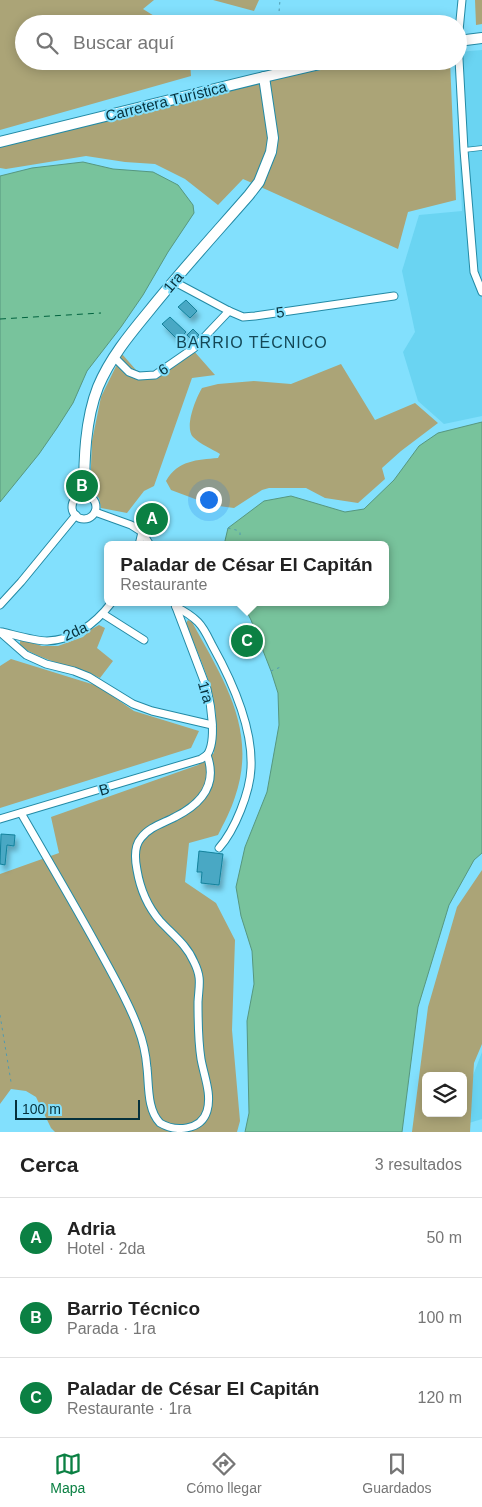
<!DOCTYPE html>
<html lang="es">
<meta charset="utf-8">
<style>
:root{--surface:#fff;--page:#f6f6f6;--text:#222;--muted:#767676;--line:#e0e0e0;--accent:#0b8043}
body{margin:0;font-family:Arial,sans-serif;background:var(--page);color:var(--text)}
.controls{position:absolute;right:15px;bottom:15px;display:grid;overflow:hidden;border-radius:8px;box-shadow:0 2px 12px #0003}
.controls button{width:45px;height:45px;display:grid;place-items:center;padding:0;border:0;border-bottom:1px solid var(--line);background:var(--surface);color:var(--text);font:25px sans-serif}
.scale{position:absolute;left:15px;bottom:12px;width:125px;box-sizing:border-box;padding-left:5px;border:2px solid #06313c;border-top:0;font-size:14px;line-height:18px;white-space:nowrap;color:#06313c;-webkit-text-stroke:4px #82e0fd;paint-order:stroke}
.you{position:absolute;left:208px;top:499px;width:18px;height:18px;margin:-12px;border:4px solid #fff;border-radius:50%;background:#1a73e8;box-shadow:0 0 0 8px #1a73e833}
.badge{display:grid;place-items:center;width:32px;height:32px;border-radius:50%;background:var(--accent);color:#fff;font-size:16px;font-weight:700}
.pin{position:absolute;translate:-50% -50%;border:2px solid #fff;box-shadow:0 1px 5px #0006}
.popup{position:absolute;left:104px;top:541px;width:285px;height:65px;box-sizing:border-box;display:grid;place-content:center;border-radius:8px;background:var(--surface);filter:drop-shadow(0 1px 4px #0005);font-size:16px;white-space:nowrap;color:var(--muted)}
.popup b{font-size:19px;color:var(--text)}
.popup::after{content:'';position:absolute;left:50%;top:100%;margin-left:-10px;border:10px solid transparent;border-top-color:var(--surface)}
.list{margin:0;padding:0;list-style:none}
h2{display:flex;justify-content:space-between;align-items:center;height:65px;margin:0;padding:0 20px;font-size:21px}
h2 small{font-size:16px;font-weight:400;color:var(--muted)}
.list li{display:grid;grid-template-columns:32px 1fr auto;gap:15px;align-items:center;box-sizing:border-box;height:80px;padding:0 20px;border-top:1px solid var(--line)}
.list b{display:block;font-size:19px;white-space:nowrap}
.list p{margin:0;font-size:16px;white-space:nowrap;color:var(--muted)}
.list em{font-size:16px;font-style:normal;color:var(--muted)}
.icon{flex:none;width:28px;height:28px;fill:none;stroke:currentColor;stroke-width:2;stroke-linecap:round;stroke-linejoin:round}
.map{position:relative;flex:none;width:482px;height:1132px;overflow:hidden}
.search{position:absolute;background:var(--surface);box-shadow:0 2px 12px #0003;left:15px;right:15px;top:15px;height:55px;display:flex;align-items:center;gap:12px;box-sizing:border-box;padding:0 18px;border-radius:28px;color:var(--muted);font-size:19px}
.sheet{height:305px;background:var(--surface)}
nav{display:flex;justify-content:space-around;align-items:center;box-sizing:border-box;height:70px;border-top:1px solid var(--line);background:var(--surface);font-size:14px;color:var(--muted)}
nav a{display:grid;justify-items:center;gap:2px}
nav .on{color:var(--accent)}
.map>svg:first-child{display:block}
.built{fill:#6ad4f2}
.green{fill:#aba477;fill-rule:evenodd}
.water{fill:#78c39c;stroke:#56977f}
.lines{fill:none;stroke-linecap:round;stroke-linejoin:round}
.ferry{stroke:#01633f;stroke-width:1;stroke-dasharray:6 5;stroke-linecap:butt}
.building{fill:#48a8c4;stroke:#12819b;filter:url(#shadow)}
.lane-casing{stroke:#238aa5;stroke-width:5.5}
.street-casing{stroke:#238aa5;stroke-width:9}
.secondary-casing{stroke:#238aa5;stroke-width:12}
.path{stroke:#509ab0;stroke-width:1;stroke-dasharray:2.5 4;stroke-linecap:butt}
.lane{stroke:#fff;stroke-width:4}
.street{stroke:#fff;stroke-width:7}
.secondary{stroke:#fff;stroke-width:10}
.labels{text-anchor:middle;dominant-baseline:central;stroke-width:4;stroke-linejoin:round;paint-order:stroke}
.street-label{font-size:15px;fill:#06313c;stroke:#82e0fd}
.neighbourhood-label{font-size:16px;letter-spacing:1px;fill:#134756;stroke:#82e0fd}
</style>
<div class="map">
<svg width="482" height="1132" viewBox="0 0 482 1132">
<defs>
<filter id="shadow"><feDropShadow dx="3" dy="5" stdDeviation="2.5" flood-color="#0004"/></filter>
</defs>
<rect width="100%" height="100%" fill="#82e0fd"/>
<!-- built -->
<g class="built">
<polygon points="482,50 482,416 444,424 418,401 403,352 415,332 402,271 419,215 462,211 455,61 458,61 458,52"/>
<polygon points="482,1052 482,1119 469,1123 467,1091"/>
</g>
<!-- green -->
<g class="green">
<polygon points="0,0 154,0 143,9 167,24 24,24 24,61 190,61 191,76 0,130"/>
<polygon points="213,0 259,0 254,11"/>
<polygon points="475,0 482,0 482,24 476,25"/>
<polygon points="372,61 450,61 456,200 408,212 398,249 243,179 218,205 185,179 155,164 125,162 86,156 6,169 0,168 0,148 3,146 281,77"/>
<polygon points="193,350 215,375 192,378 154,486 144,491 127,513 101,508 99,498 90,490 92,441 101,397 122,354 136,370 157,379"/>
<path d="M341,364L375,420L415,403L438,423L401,451L382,468L385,479L358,503L325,498L306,488H269L262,490L234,508L211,505L171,490L166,481C178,460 197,460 218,458L220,454C212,449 200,444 193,437C184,427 196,398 202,388L218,384L254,381L291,384Z"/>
<path d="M188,620L192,622C223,679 258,730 235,797C231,810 224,823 218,835L189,843L185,882L216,903L235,940L232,1030L240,1121L237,1132H55L51,1128L36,1097L26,1091L11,1089L0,1104V874L59,853L51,817L198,765L214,753C214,742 216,731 216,721C216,689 197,653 186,623Z"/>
<path d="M99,625L105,628L97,648L113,661L100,678C74,666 44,662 20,646V642L21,639L42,646H58L83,637L90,630Z"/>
<polygon points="11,659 98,686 134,711 199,731 191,748 0,808 0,666"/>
<path d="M482,870V1044L474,1063L470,1132H412L428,1007L457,907ZM426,1076H463V1113H426Z"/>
</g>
<!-- water -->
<g class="water">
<polygon points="83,162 113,169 153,172 178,185 193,205 194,213 168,252 143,295 121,327 87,371 73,403 57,428 39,454 0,502 0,176 32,168"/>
<polygon points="482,422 482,853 474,860 449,905 418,1007 402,1132 245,1132 249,1113 247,1021 254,984 252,951 241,916 236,887 245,847 267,792 279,725 278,693 271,671 251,620 242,602 386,602 386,545 224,545 228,528 264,501 291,496 345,512 364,509 394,480 419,446 438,433"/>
</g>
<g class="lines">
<!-- ferry -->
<polyline class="ferry" points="0,319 101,313"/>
</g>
<!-- building -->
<g class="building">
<polygon points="186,300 197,311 190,318 178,307"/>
<polygon points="170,317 186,332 178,340 162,324"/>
<polygon points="193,329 199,335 193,341 187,335"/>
<polygon points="1,834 15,835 14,846 7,845 5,865 0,864"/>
<polygon points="199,851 223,854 219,885 201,883 202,872 197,872"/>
</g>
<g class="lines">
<defs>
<polyline id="lane" points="464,150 482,148"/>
<g id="street">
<polyline points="462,0 458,41 464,150 474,272 482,292"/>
<polyline points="173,281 229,311 243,317 255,316 394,296"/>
<polyline points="114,357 129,372 139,376 155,375 194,348 229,311"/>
<circle cx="84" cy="507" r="12"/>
<polyline points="95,512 131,525 142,532 150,545"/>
<polyline points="139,545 142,532"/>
<path d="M174,602L207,689C211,705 217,741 207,755"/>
<polyline points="0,605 21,582 76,515"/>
<path d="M176,607C184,611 192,616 198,622C204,628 208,637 212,645C231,679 253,728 251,768C250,792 235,830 219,848"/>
<polyline points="103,614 144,640"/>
<polyline points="0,632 26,655 46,664 74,671 89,677 133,704 152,711 212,725"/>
<path d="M2,632C15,635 35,641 47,641C74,640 96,623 112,602"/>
<path d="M21,813C48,860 76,907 102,955C115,979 129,1003 138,1028C143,1041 146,1055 147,1068C149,1085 147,1110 160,1123C175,1132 201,1131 207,1111C212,1094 204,1076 201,1059C198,1040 198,1021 198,1002C199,985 202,978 194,962C187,945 172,934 160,921C148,907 140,888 137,870C135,860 134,846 141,838C149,827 164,823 175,817C201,804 218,785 207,755"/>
<polyline points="0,819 201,759 207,755"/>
</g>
<g id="secondary">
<polyline points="458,41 482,38"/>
<polyline points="0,142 264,77 333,61"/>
<path d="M84,496C84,460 85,420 98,387C110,358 130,334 149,311C181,271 215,234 249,195L259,182L271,152L273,138L264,77"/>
</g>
</defs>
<!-- lane casing -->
<use href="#lane" class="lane-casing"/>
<!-- street casing -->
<use href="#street" class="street-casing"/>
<!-- secondary casing -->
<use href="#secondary" class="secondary-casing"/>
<!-- path -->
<g class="path">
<polyline points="278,24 280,0"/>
<polyline points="228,528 240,531"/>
<polyline points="240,535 240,530"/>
<polyline points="271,671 283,666"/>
<polyline points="0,1015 11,1082"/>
</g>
<!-- lane -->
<use href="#lane" class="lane"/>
<!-- street -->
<use href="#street" class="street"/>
<!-- secondary -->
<use href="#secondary" class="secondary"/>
</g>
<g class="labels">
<!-- street labels -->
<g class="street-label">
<text transform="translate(166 101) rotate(-14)">Carretera Turística</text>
<text transform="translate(173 282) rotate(-50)">1ra</text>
<text transform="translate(280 312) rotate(-8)">5</text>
<text transform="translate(163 369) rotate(-33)">6</text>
<text transform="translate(75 631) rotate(-25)">2da</text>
<text transform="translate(206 692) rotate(74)">1ra</text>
<text transform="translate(104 789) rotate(-16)">B</text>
</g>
<!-- neighbourhood labels -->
<g class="neighbourhood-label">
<text x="252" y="342">BARRIO TÉCNICO</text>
</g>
</g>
</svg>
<div class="controls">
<button><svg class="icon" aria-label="layers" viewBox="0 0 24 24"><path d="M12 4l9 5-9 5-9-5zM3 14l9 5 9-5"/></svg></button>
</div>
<div class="scale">100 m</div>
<div class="you"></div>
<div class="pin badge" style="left:152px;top:519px">A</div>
<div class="pin badge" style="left:82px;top:486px">B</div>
<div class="pin badge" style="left:247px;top:641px">C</div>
<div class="popup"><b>Paladar de César El Capitán</b>Restaurante</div>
<div class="search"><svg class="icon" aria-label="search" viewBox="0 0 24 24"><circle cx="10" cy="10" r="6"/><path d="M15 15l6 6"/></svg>Buscar aquí</div>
</div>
<section class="sheet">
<h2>Cerca<small>3 resultados</small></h2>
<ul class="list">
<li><span class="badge">A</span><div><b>Adria</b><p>Hotel · 2da</p></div><em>50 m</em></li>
<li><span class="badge">B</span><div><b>Barrio Técnico</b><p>Parada · 1ra</p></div><em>100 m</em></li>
<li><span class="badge">C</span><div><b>Paladar de César El Capitán</b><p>Restaurante · 1ra</p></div><em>120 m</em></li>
</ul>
</section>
<nav>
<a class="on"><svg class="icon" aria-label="map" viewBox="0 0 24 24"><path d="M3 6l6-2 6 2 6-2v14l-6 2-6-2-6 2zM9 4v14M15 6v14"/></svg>Mapa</a>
<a><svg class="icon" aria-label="directions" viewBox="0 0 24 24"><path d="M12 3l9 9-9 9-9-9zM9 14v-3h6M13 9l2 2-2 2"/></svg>Cómo llegar</a>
<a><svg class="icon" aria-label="saved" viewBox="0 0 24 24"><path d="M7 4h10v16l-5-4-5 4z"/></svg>Guardados</a>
</nav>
